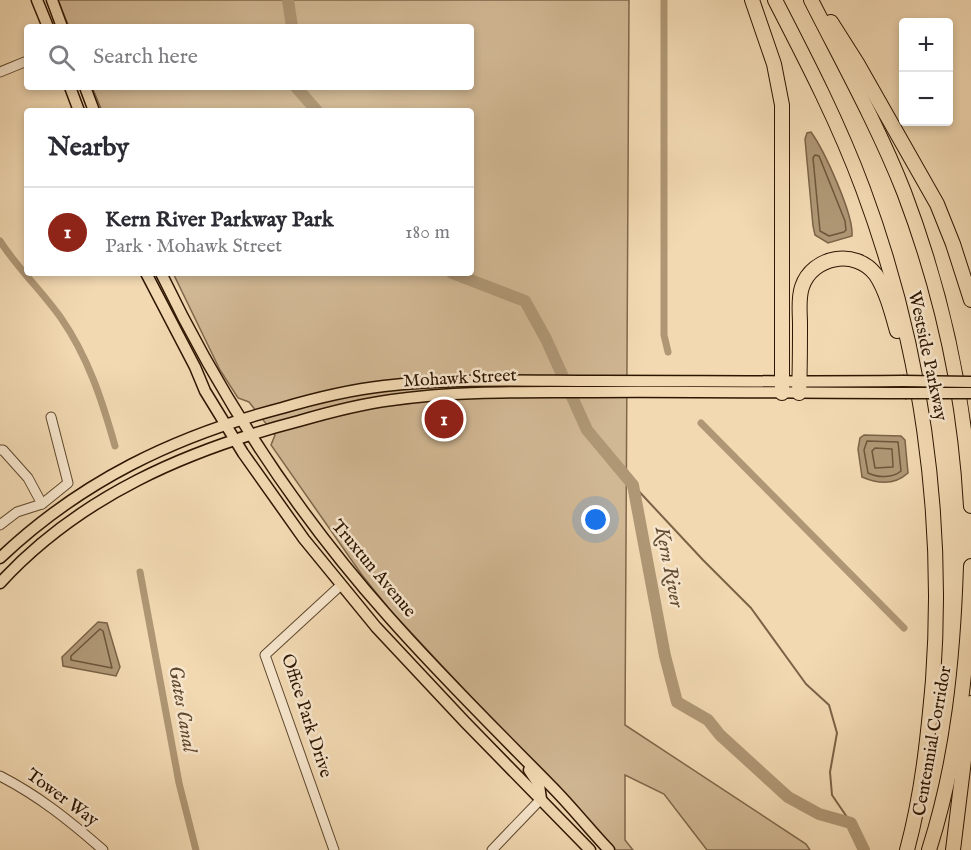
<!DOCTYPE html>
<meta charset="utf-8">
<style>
:root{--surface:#fff;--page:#f2f2f3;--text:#2b2b33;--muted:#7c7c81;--line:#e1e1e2;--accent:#8f2418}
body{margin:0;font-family:"IM FELL English",serif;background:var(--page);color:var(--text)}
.controls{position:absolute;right:18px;top:18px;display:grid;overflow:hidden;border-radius:6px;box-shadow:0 3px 9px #0003}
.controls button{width:54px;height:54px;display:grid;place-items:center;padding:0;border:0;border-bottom:2px solid var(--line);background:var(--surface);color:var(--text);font:30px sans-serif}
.you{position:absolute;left:596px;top:520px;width:21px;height:21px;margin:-15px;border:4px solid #fff;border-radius:50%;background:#1a73e8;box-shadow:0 0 0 9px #1a73e833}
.badge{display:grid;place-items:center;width:39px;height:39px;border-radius:50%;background:var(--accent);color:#fff;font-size:20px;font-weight:700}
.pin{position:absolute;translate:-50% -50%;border:3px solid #fff;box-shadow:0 2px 6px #0006}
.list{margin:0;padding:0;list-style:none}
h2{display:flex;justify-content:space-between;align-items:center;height:78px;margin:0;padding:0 24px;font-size:26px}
h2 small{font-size:20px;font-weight:400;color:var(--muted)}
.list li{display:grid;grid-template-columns:39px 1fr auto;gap:18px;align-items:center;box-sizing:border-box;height:90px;padding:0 24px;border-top:2px solid var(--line)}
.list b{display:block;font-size:22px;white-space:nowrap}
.list p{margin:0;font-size:20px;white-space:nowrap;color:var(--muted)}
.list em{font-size:20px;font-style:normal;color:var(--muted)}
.icon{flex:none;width:33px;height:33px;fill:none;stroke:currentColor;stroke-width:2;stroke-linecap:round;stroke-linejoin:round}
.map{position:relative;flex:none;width:971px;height:850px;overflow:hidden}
.search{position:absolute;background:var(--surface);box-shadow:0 3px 9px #0003;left:24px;top:24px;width:450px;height:66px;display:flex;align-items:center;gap:15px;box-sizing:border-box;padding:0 21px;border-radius:6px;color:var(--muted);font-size:22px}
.panel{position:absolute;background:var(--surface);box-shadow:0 3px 9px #0003;left:24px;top:108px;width:450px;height:168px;border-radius:6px}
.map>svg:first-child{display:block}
.green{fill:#d1b894;stroke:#7f674a;stroke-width:1.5}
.water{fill:#af9775;stroke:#7b6346;stroke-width:1.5}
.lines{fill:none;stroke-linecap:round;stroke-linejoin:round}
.shore{stroke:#6e563a;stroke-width:1.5}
.stream{stroke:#7b6346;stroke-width:2}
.canal{stroke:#af9775;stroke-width:7}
.river{stroke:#af9775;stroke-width:12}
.minor-casing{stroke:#5e472c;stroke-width:11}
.major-casing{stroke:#2d1600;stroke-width:13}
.highway-casing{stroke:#2d1600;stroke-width:16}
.minor{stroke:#f7e6cd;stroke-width:9}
.major{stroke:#f2d9b2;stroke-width:10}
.highway{stroke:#f2d9b2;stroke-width:14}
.major-bridge-casing{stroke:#2d1600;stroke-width:13;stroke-linecap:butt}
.major-bridge{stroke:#f2d9b2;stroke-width:10}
.labels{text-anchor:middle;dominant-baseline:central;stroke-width:5;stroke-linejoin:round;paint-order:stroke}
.street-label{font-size:18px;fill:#2d1600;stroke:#f7e6cd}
.water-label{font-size:20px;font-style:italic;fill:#614a2f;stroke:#f7e6cd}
</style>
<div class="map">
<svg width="971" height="850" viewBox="0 0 971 850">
<rect width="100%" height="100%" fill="#f2d9b2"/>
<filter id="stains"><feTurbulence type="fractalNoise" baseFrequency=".00333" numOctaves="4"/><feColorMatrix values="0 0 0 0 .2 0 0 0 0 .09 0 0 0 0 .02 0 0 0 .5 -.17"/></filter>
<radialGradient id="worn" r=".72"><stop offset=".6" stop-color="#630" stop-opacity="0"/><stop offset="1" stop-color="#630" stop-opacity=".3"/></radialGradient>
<!-- green -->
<polygon class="green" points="58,0 629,0 625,725 806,844 810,850 707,850 664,794 625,775 625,840 633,850 614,850 390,610 362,575 271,445 275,435 249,402 238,398 220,370 173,273 471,273 471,111 102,111 92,87 471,87 471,27 69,27"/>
<!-- water -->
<g class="water">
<path d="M811,132C824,150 854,215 852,236L828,243L815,235L813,226L805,139L807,133Z"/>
<path d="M864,435L901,436L905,440L908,473C895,485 878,484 862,477L858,449L860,438Z"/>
<polygon points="98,622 107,623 120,667 116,676 63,666 62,657"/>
</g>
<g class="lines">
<!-- shore -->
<g class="shore">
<polygon points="815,155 819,156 845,221 846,230 844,232 829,236 820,231 813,158"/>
<path d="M867,441L898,442L901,471C893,478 878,478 868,473L864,450Z"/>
<polygon points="875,448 892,449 893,467 875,468 872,451"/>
<polygon points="100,629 103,631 112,668 71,660 71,656"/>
</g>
<!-- stream -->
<polyline class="stream" points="633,485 703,560 751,608 806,684 829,705 837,733 830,772 832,795 851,823"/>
<!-- canal -->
<g class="canal">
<polyline points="664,0 664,335 668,352"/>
<path d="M0,241C18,269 42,291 61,318C88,357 102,400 115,446"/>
<polyline points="701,423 904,628"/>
<polyline points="140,572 179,783 196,850"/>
</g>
<!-- river -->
<g class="river">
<polyline points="288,0 292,27"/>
<polyline points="296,87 317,111"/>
<polyline points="452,273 525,301 546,339 587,430 633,485 665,656 677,702 708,720 720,735 788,797 819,814 851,823 864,850"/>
</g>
<defs>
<g id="minor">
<polyline points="0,72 27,61"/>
<polyline points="0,450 3,450 28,478 42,504"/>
<polyline points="0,525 17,512 42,504 68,483 51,417"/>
<path d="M0,776C39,796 70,821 103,850"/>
<polyline points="334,850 265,655 341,585"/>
<polyline points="492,850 541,799"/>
</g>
<g id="major">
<polyline points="37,0 48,27"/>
<polyline points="52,0 62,27"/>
<polyline points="70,87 79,111"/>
<polyline points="85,87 94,111"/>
<polyline points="146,273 195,367 205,391 243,453 304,539 376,627 465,722 590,850"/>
<path d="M161,273C220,396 297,514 388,616C440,675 496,730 551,786C571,806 589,829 609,850"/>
<path d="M0,558C81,481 175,436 282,408C316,398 349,390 384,386C455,378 527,381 598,381C700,381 801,382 903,381"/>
<path d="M0,583C80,496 187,450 299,421C330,412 361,404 392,400C454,391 517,392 579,392C688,391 796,393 905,393"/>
<polyline points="529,770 539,785 541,799"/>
</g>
<g id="highway">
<polyline points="752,0 774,64 782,105 782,393"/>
<path d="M775,0C807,62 839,124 863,189C921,345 945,514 933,680C928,737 922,795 907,850"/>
<path d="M811,0C843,63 878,126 904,192C942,292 965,399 971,506"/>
<polyline points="831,22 857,63 937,204 953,244 971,300"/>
<path d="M799,393C800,370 800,347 800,324C800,312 798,299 802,287C812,256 856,248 876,275C886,290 892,313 897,331"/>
<path d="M929,850C958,759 968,662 971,566"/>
<polyline points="953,850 971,703"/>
</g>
</defs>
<!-- minor casing -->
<use href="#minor" class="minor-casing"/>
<!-- major casing -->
<use href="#major" class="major-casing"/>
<!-- highway casing -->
<use href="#highway" class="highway-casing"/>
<!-- minor -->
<use href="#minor" class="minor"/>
<!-- major -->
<use href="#major" class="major"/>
<!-- highway -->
<use href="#highway" class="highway"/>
<defs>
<g id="major-bridge">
<polyline points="903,381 971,382"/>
<polyline points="905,393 971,393"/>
</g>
</defs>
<!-- major-bridge casing -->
<use href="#major-bridge" class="major-bridge-casing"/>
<!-- major-bridge -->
<use href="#major-bridge" class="major-bridge"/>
</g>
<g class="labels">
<!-- street labels -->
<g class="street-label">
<text transform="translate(927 356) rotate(78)">Westside Parkway</text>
<text transform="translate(460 379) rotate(-3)">Mohawk Street</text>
<text transform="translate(373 569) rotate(50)">Truxtun Avenue</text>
<text transform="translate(306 716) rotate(72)">Office Park Drive</text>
<text transform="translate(933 741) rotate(-80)">Centennial Corridor</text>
<text transform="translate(62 798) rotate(36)">Tower Way</text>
</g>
<!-- water labels -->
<g class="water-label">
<text transform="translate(669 567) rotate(79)">Kern River</text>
<text transform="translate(182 709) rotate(80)">Gates Canal</text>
</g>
</g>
<rect width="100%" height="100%" filter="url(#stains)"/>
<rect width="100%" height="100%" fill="url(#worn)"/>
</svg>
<div class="controls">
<button>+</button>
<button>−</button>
</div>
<div class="you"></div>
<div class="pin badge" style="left:444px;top:419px">1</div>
<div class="search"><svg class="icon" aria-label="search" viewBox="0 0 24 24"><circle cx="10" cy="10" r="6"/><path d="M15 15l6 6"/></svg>Search here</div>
<section class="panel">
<h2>Nearby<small></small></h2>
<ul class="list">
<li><span class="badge">1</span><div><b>Kern River Parkway Park</b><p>Park · Mohawk Street</p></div><em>180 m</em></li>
</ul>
</section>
</div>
